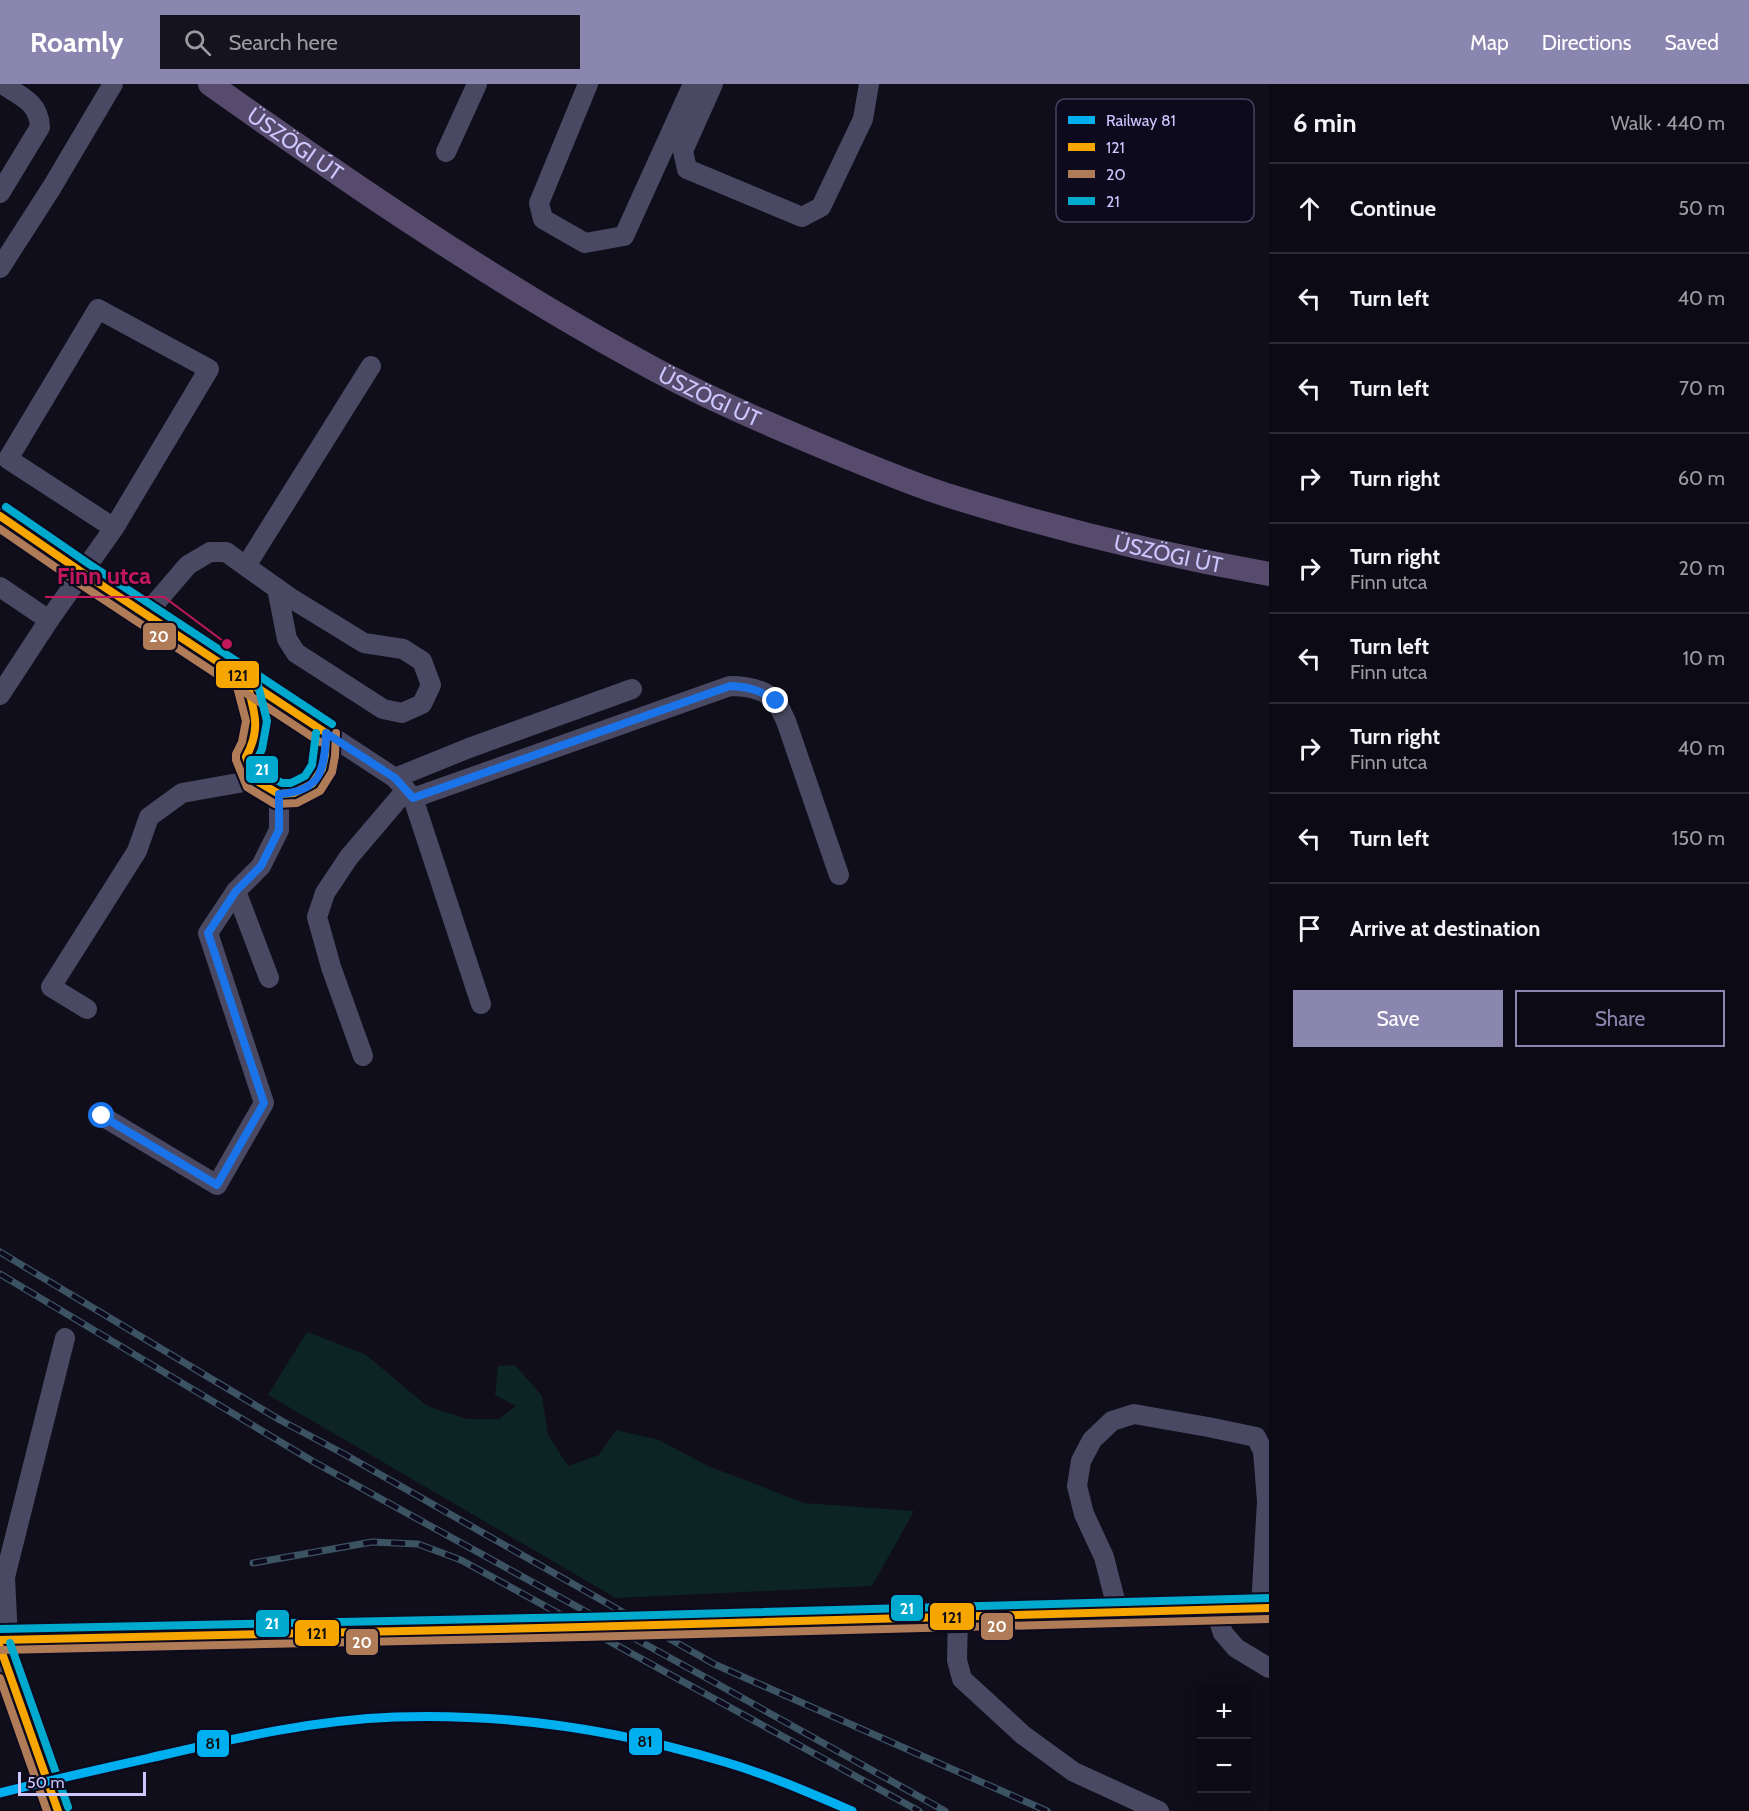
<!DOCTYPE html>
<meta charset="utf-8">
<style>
:root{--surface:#0c0a14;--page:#15131d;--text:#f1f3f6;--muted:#9a9aa0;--line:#2c2b34;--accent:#8a86af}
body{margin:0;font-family:Cabin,sans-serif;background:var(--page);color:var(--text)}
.controls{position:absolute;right:18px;bottom:18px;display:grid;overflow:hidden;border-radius:0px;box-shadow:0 3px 15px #0003}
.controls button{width:54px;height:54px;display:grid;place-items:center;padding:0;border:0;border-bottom:2px solid var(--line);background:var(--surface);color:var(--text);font:30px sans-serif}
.scale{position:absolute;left:18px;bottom:15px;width:128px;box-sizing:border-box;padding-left:6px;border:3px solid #ccc7ff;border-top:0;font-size:16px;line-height:21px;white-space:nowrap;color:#ccc7ff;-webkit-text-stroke:4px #0d0a1e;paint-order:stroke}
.stop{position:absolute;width:18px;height:18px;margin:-14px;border:4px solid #1a73e8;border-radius:50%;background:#fff}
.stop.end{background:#1a73e8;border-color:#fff;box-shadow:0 2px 6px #0008}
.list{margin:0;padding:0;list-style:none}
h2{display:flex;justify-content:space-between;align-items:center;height:78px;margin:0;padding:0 24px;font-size:26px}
h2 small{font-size:20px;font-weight:400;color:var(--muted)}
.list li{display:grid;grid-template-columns:39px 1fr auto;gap:18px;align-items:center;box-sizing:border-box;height:90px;padding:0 24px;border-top:2px solid var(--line)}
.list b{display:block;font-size:22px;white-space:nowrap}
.list p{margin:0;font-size:20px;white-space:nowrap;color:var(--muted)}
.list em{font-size:20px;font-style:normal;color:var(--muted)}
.actions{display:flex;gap:12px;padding:18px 24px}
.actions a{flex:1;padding:14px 0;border:2px solid var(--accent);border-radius:0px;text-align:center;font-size:21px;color:var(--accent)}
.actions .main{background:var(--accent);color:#fff}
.icon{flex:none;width:33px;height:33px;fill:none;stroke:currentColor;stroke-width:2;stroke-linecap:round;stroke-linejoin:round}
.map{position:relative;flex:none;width:1269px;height:1727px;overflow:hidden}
header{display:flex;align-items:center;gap:36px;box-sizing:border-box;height:84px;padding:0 30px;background:var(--accent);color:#fff}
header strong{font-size:28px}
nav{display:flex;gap:33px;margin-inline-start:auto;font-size:21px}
.search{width:420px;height:54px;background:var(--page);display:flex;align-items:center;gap:15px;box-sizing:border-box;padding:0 21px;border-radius:0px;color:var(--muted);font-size:22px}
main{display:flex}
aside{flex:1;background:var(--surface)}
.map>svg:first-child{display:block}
.green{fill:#0d2424}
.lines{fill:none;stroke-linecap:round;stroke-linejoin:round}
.minor{stroke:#4a4963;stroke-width:20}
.major{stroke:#574b6d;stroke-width:24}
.rail-casing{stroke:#3c5364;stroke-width:7}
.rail{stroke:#0d0a1e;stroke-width:4.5;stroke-dasharray:14;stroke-linecap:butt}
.bus-1-casing{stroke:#0d0a1e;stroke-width:12}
.bus-2-casing{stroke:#0d0a1e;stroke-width:12}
.bus-3-casing{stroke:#0d0a1e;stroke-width:12}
.bus-1{stroke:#f7a600;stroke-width:8}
.bus-2{stroke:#b07c57;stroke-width:8}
.bus-3{stroke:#00a9ce;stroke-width:8}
.rail-1-casing{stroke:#0d0a1e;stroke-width:14}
.rail-1{stroke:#00aff0;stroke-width:9}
.route{stroke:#1a73e8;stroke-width:8}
.labels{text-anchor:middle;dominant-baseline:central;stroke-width:4.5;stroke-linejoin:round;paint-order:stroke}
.street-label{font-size:22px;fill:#ccc7ff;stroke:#0d0a1e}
.key{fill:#0d0a1e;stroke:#464362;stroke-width:1.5}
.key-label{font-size:16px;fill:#ccc7ff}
.leader{fill:none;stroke:#c2185b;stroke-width:2}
.callout-dot{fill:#c2185b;stroke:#0d0a1e;stroke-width:2}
.callout-label{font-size:24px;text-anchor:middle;font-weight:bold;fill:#c2185b;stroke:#0d0a1e;stroke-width:4.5;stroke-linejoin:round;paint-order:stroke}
.line-badge{stroke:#0d0a1e;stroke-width:2}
.badge-label{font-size:16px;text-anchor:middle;font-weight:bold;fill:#fff}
.pale-badge-label{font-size:16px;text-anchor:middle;font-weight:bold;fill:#111}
</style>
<header>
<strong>Roamly</strong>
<div class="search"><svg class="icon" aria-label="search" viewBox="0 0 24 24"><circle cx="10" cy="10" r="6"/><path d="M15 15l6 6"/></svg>Search here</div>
<nav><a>Map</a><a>Directions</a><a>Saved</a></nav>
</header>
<main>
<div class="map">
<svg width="1269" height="1727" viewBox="0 0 1269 1727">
<rect width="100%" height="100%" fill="#100e1a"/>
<!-- green -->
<polygon class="green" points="307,1248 365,1270 427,1322 467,1335 499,1335 516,1322 495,1311 498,1282 515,1281 542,1312 548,1351 568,1382 599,1371 616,1346 659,1356 708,1382 804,1419 914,1427 872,1502 616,1514 268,1311"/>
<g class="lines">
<!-- minor -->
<g class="minor">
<polyline points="588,0 539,119 543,135 585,159 624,152 693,0"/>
<polyline points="713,0 683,67 687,85 802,133 821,123 863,35 869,0"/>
<polyline points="446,68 477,0"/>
<path d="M0,109L40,43C39,18 20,12 2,0"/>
<polyline points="0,184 52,103 113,0"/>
<polyline points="0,432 83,489 395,694 413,714 481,920"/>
<polyline points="246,482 371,282"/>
<polyline points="0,503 49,536"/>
<polyline points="146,530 188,481 210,468 226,468 289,513 364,559 403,565 422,577 431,601 422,620 402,629 383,625 296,569 287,555 277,504"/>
<polyline points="246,596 257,637 252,662 246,673 255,696 279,710 294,709 312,700 322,685 325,671 326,649"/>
<polyline points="0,611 49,536 114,444 8,375 98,225 209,285 114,444"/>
<polyline points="395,694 469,664 632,605"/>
<path d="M413,714L730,602C746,602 766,605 777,619C780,624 783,631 786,637L839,791"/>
<polyline points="269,894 236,807 261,782 279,746 279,710"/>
<polyline points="87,925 51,903 137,767 149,733 182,709 255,696"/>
<polyline points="363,972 331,883 317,833 325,809 349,773 406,706"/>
<polyline points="102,1032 217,1101 264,1019 208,849 236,807"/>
<polyline points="1215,1525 1223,1549 1236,1564 1269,1584"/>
<polyline points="1118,1528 1104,1473 1084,1430 1077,1402 1081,1377 1092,1356 1112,1337 1134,1330 1208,1343 1256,1353 1263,1367 1267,1417 1261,1524"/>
<polyline points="958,1532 957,1576 962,1595 1023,1651 1074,1688 1159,1727"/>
<polyline points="8,1556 5,1493 65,1254"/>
<polyline points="0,1563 58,1727"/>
</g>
<!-- major -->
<g class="major">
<path id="s1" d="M210,0C347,97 485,192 632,273C701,312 775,343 847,373C882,387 917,402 953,413C1056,445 1163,471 1269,490"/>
<polyline points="0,1556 583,1543 1269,1524"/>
</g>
<defs>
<g id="rail">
<polyline points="0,1168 280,1336 344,1370 714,1580 1047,1727"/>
<polyline points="0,1190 314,1378 703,1592 945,1727"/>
<polyline points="253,1479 372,1458 418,1460 461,1476 919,1727"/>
</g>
</defs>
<!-- rail casing -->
<use href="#rail" class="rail-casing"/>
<!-- rail -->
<use href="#rail" class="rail"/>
<defs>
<g id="bus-1">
<polyline points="0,432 83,489 326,649"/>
<path d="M246,596C254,627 262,643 246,673L255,696L279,710L294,709L312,700L322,685L325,671L326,649"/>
<polyline points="0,1556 583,1543 1269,1524"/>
<polyline points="0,1563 58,1727"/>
</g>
<g id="bus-2">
<polyline points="0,445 77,498 320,658"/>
<polyline points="236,599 246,637 242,658 236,670 236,676 247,703 275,720 297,719 320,707 332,688 335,672 336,649"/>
<polyline points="0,1566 583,1553 1269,1535"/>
<polyline points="0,1594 47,1727"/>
</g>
<g id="bus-3">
<polyline points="6,423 89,480 332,640"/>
<polyline points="256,593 267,637 262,665 258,674 263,689 282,699 291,699 305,692 312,681 316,649"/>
<polyline points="0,1545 583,1533 1269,1514"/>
<polyline points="10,1559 68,1723"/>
</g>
</defs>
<!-- bus-1 casing -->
<use href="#bus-1" class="bus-1-casing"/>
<!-- bus-2 casing -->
<use href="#bus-2" class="bus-2-casing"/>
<!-- bus-3 casing -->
<use href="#bus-3" class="bus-3-casing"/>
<!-- bus-1 -->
<use href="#bus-1" class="bus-1"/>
<!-- bus-2 -->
<use href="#bus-2" class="bus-2"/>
<!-- bus-3 -->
<use href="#bus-3" class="bus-3"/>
<defs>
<path id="rail-1" d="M0,1709C54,1695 109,1683 163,1671C240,1653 316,1636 395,1633C507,1629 618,1646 725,1678C769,1691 810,1709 852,1727"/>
</defs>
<!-- rail-1 casing -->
<use href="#rail-1" class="rail-1-casing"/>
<!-- rail-1 -->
<use href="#rail-1" class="rail-1"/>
</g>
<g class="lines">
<!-- route -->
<path class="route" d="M102,1032L217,1101L264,1019L208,849L236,807L261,782L279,746V710C321,708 325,685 326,649L395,694L413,714L730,602C750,603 759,606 776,617"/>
</g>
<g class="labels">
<!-- street labels -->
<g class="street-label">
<text stroke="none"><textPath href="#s1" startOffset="104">ÜSZÖGI ÚT</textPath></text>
<text stroke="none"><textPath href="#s1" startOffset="590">ÜSZÖGI ÚT</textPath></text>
<text stroke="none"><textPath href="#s1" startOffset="1076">ÜSZÖGI ÚT</textPath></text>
</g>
</g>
<!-- legend -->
<rect x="1056" y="15" width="198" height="123" rx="9" class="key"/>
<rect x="1068" y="32" width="27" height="8" fill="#00aff0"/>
<rect x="1068" y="59" width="27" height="8" fill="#f7a600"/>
<rect x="1068" y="86" width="27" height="8" fill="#b07c57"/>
<rect x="1068" y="113" width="27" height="8" fill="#00a9ce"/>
<g class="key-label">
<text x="1106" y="42">Railway 81</text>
<text x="1106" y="69">121</text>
<text x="1106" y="96">20</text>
<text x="1106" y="123">21</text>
</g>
<!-- callouts -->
<path class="leader" d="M227 560L164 513H45"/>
<circle class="callout-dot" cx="227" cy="560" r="6"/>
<g class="callout-label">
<text x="104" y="500">Finn utca</text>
</g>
<g class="line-badge">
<rect x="142" y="538" width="35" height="29" rx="6" fill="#b07c57"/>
<rect x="215" y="576" width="45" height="29" rx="6" fill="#f7a600"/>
<rect x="245" y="671" width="34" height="29" rx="6" fill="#00a9ce"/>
<rect x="890" y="1510" width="34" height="28" rx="6" fill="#00a9ce"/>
<rect x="929" y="1518" width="46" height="29" rx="6" fill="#f7a600"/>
<rect x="255" y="1525" width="35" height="29" rx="6" fill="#00a9ce"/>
<rect x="980" y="1528" width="34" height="29" rx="6" fill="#b07c57"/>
<rect x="294" y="1535" width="46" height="28" rx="6" fill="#f7a600"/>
<rect x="345" y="1544" width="34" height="28" rx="6" fill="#b07c57"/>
<rect x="628" y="1643" width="35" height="29" rx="6" fill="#00aff0"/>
<rect x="196" y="1645" width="34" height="29" rx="6" fill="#00aff0"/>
</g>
<g class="badge-label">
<text x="159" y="558">20</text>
<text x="262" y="691">21</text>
<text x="907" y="1530">21</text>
<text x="272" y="1545">21</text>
<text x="997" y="1548">20</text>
<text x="362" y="1564">20</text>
</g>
<g class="pale-badge-label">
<text x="238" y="597">121</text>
<text x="952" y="1539">121</text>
<text x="317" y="1555">121</text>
<text x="645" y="1663">81</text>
<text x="213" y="1665">81</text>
</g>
</svg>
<div class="controls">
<button>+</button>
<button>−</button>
</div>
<div class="scale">50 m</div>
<div class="stop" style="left:102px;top:1032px"></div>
<div class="stop end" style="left:776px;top:617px"></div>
</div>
<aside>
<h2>6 min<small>Walk · 440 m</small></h2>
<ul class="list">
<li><svg class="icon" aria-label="ahead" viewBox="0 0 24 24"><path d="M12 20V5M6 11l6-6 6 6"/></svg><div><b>Continue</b></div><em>50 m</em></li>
<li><svg class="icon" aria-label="left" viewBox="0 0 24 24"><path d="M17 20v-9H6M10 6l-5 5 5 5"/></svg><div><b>Turn left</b></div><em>40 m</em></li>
<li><svg class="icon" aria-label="left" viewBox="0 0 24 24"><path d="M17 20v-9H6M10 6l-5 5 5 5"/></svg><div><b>Turn left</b></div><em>70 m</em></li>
<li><svg class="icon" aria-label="right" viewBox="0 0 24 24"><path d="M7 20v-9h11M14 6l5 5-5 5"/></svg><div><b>Turn right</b></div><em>60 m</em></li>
<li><svg class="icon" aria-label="right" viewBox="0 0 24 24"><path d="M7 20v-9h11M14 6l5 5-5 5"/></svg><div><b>Turn right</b><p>Finn utca</p></div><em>20 m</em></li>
<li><svg class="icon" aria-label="left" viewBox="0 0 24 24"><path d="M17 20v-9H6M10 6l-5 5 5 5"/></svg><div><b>Turn left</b><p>Finn utca</p></div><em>10 m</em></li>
<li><svg class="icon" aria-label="right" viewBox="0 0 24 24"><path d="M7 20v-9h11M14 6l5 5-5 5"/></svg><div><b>Turn right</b><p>Finn utca</p></div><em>40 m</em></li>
<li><svg class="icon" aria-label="left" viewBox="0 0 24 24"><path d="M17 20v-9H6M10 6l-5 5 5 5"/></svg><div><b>Turn left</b></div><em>150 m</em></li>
<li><svg class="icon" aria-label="arrive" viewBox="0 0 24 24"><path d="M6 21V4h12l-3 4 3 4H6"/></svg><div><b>Arrive at destination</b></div></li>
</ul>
<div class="actions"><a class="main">Save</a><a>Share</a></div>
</aside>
</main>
